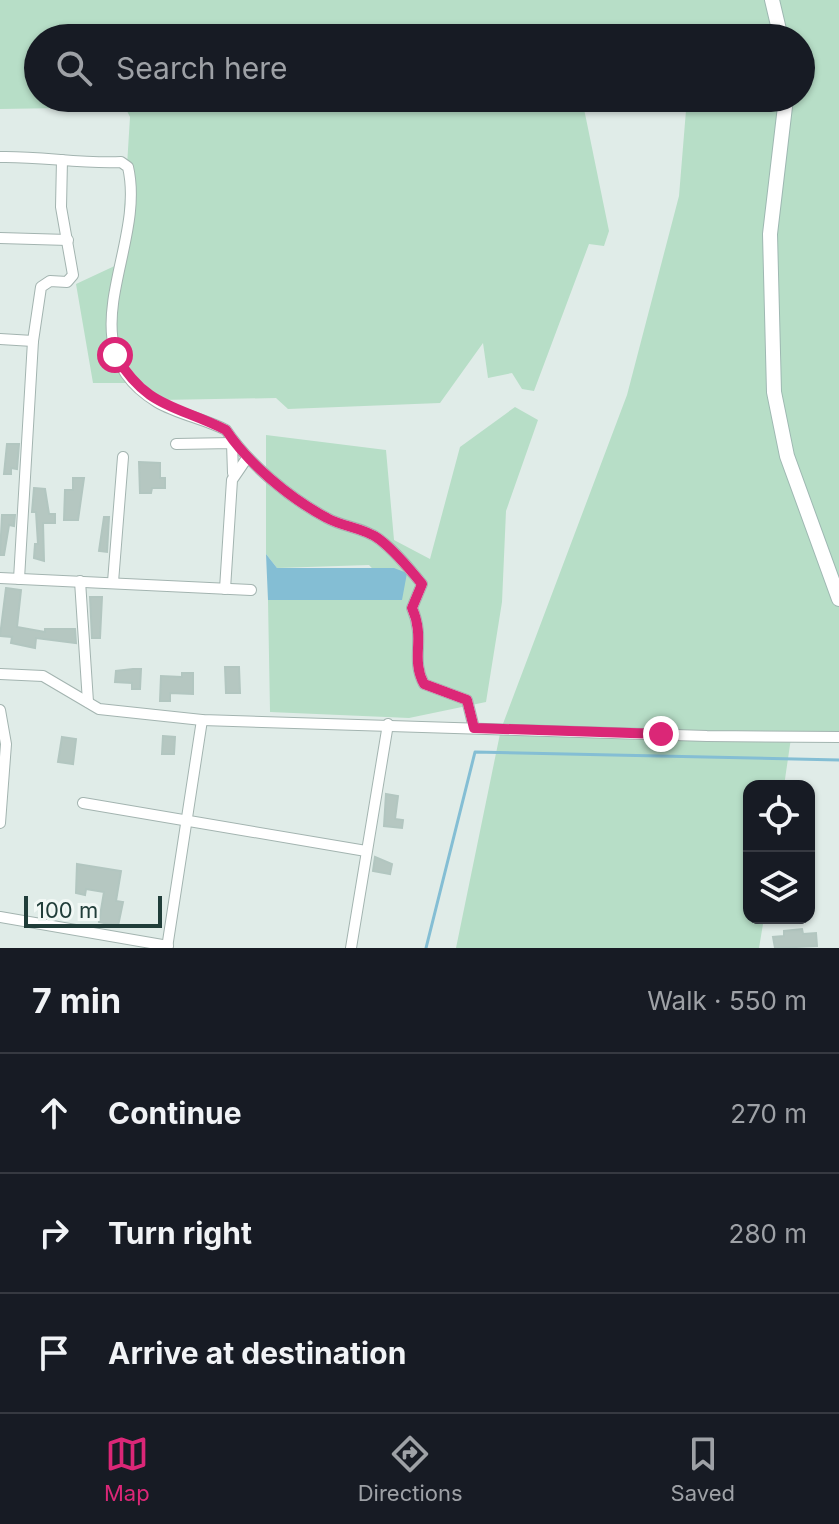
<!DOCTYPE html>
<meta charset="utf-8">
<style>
:root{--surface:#171b24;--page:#242831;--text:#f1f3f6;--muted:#9ea1a6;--line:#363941;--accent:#db2777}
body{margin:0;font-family:Inter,sans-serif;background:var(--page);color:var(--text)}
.controls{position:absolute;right:24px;bottom:24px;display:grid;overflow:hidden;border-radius:16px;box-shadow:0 2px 6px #0004}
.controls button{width:72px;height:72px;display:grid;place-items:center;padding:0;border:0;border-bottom:2px solid var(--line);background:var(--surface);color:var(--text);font:40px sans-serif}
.scale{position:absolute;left:24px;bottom:20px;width:138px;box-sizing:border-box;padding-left:8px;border:4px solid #203d39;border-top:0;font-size:22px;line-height:28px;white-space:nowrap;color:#203d39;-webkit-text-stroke:6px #f1f8f5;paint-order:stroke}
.stop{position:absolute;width:24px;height:24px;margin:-18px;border:6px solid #db2777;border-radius:50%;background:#fff}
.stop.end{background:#db2777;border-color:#fff;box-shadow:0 2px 8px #0008}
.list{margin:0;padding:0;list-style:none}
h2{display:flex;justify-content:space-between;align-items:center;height:104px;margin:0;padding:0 32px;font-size:34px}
h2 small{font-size:26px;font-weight:400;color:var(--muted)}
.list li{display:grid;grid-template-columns:52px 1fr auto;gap:24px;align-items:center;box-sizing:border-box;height:120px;padding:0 32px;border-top:2px solid var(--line)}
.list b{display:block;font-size:30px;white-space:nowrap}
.list em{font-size:26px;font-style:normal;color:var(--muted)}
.icon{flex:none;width:44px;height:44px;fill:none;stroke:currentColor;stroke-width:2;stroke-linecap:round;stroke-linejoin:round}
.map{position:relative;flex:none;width:839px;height:948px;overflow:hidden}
.search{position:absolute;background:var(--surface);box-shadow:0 2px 6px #0004;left:24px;right:24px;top:24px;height:88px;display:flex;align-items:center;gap:20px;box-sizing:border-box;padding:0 28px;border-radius:44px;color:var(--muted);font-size:30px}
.sheet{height:464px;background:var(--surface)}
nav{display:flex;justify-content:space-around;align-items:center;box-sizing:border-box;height:112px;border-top:2px solid var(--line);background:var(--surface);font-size:22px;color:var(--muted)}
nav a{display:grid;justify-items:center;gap:4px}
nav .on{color:var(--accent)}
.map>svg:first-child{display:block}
.green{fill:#b7dec7}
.water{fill:#84bed4}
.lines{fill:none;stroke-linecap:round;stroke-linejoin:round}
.stream{stroke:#84bed4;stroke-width:3}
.building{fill:#b5c7c1;stroke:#b2c6c0;stroke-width:2}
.street-casing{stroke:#a3b4b0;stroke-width:12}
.secondary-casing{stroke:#9eb8b2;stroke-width:16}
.street{stroke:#fff;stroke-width:10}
.secondary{stroke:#fff;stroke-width:14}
.route{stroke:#db2777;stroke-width:10}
</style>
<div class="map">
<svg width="839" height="948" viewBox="0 0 839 948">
<rect width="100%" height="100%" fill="#e0ece8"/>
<!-- green -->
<g class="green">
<polygon points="0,0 839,0 839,737 791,738 784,786 749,786 749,918 764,918 759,948 456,948 501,729 627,395 679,196 687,98 801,98 801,38 38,38 38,98 610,98 582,99 609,231 604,246 589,244 534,391 522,389 512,373 488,378 483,343 440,403 288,409 276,398 160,400 143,383 93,383 76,284 121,263 130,117 125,107 0,109"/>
<polygon points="515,407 538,420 506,511 502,602 486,702 409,718 270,712 268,600 402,600 369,565 277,568 266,554 266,435 386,450 394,540 430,559 460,447"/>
</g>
<!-- water -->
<polygon class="water" points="266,554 277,568 394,568 407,573 402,600 268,600"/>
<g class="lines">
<!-- stream -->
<polyline class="stream" points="426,948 475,752 839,760"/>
</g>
<!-- building -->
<g class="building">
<polygon points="7,444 19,444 17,469 11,468 11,474 4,474"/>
<polygon points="139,462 160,463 160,478 165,478 165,488 152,488 151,493 140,493"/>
<polygon points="73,478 84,478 78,520 64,520 65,490 73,490"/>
<polygon points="34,488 45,489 49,514 55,514 55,523 43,523 44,561 34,558 35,544 38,544 36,512 32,512"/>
<polygon points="2,515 15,515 14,526 9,525 4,555 0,555"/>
<polygon points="104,517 109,517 107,552 99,551"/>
<polygon points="6,588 21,590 17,627 45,632 45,629 75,629 76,643 36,638 35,648 11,643 12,637 0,636"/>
<polygon points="90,597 102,597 100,638 92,638"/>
<polygon points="225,667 239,667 240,693 226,693"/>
<polygon points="133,669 141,669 140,689 132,689 132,683 115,682 116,671"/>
<polygon points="182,673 193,673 193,694 170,693 170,701 160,701 161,676 182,677"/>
<polygon points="163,736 175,737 174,754 162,754"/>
<polygon points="62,737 76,739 73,764 58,762"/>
<polygon points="386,794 398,796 395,819 403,820 402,828 384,826"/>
<polygon points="375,857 392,864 390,874 373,871"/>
<polygon points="77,864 121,871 116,901 123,902 118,926 99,922 104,892 86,889 85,895 76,893"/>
<polygon points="802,929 803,934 816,933 817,946 775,948 773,937 784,936 784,931"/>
</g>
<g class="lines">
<defs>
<g id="street">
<path d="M0,157C41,156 80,164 121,162L128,167C147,249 63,345 157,402C177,414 205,419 226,430C248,463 289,498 327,518C343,527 365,528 379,539C395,551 409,568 422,584L412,608C426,640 410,658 424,684L467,700L474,728"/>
<polyline points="0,238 68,240"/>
<polyline points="0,339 33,341"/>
<polyline points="176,444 232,443 233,473"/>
<polyline points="0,578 251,590"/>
<polyline points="19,579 33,341 41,287 50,281 67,282 73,275 61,207 62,160"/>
<polyline points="80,581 88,702"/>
<polyline points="113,582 123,457"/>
<polyline points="225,589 232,480 247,458"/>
<polyline points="0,674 43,676 99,709 202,720 707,736 839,737"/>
<polyline points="0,710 6,744 0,823"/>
<polyline points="83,803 366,851"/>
<polyline points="0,917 168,946"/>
<polyline points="167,948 202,720"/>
<polyline points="351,948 388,724"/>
</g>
<g id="secondary">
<polyline points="772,0 781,38"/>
<polyline points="786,98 770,234 774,392 787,456 839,599"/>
</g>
</defs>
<!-- street casing -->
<use href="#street" class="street-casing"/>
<!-- secondary casing -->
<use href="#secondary" class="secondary-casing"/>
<!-- street -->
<use href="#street" class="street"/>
<!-- secondary -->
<use href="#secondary" class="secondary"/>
</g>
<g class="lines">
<!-- route -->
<path class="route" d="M115,355C148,409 174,404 226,430C248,463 289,498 327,518C343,527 365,528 379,539C395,551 409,568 422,584L412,608C426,639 410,658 424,684L467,700L474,728L661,734"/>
</g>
</svg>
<div class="controls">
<button><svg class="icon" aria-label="locate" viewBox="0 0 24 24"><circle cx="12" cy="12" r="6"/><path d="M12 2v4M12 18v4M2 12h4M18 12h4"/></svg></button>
<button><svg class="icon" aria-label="layers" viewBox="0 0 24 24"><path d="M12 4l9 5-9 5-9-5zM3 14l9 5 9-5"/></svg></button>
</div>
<div class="scale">100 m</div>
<div class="stop" style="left:115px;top:355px"></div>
<div class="stop end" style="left:661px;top:734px"></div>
<div class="search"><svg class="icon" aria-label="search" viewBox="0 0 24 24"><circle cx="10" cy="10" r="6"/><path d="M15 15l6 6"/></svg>Search here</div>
</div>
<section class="sheet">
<h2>7 min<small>Walk · 550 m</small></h2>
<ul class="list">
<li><svg class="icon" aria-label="ahead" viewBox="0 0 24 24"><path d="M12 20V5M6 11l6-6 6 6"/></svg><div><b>Continue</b></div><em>270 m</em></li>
<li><svg class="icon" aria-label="right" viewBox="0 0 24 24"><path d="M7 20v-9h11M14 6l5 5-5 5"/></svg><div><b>Turn right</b></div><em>280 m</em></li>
<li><svg class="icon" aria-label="arrive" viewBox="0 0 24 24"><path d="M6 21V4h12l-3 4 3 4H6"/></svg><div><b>Arrive at destination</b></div></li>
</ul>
</section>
<nav>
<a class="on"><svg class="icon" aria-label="map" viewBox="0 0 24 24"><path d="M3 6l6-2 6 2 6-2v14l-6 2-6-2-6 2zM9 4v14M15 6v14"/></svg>Map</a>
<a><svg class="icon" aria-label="directions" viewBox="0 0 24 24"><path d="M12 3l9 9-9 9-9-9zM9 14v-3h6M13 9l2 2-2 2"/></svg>Directions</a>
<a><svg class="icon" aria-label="saved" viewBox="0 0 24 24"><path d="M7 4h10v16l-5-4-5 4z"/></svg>Saved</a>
</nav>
